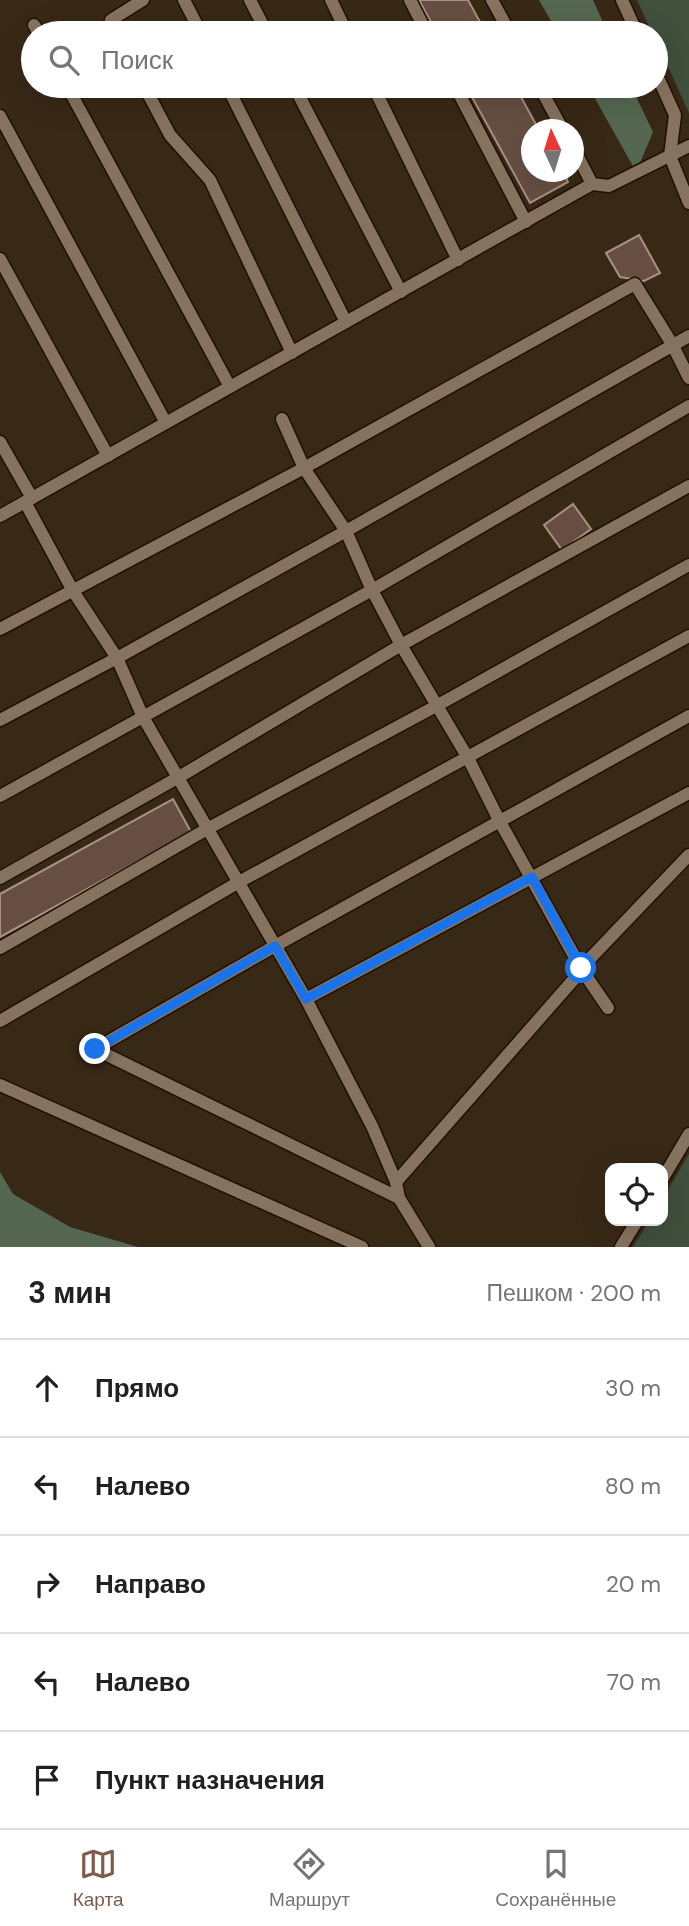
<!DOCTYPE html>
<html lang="ru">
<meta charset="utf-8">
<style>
:root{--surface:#fff;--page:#f6f6f6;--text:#202124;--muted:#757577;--line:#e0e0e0;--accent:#7e5b4a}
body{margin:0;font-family:"DM Sans",sans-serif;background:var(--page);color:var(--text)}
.controls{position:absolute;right:21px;bottom:21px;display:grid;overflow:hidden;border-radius:14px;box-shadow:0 7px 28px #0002}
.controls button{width:63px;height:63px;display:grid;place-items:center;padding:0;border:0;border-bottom:2px solid var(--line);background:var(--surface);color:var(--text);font:35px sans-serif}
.compass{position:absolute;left:521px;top:119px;width:63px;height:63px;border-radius:50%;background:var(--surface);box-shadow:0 7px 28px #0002;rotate:356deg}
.stop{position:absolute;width:21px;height:21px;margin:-16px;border:5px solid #1a73e8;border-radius:50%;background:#fff}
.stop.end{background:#1a73e8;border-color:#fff;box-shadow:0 2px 7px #0008}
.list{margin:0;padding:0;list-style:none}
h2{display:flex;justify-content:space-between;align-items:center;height:91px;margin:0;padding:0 28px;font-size:30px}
h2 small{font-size:23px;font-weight:400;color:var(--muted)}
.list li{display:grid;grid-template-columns:46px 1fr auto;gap:21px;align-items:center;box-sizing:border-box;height:98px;padding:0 28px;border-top:2px solid var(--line)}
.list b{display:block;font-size:26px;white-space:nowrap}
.list em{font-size:23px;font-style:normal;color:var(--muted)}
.icon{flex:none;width:38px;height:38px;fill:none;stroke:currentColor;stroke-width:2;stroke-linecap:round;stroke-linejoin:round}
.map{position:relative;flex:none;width:689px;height:1247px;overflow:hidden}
.search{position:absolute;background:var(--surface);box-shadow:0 7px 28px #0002;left:21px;right:21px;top:21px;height:77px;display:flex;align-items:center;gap:18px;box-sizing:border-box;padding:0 24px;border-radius:38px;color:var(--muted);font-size:26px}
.sheet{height:581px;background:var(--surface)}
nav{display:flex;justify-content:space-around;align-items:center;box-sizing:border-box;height:98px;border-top:2px solid var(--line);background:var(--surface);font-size:19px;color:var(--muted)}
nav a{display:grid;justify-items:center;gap:4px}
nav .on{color:var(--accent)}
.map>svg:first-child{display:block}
.green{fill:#40503d}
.forest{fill:#556751}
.building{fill:#664f42;stroke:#aa9082;stroke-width:2}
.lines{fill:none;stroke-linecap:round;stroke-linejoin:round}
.service-casing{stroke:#1f1002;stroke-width:15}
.service{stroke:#86735f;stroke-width:12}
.route{stroke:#1a73e8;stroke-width:9}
</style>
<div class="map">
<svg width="689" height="1247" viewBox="0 0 689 1247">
<rect width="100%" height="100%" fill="#382816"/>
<!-- green -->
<g class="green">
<polygon points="637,0 689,0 689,113 656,40 656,33 652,33"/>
<polygon points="689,1154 689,1247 633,1247 649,1221 663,1221 663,1198"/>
</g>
<!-- forest -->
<g class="forest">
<polygon points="539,0 593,0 608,33 558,33"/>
<polygon points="588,86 631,86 653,132 640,163 634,168"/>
<polygon points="0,1172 13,1194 70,1227 138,1247 0,1247"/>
</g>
<!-- building -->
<g class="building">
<polygon points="419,0 468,0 486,33 437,33"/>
<polygon points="466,86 515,86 539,130 532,130 532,172 563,172 568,182 530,203"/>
<polygon points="639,235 660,273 644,281 620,277 606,253"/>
<polygon points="573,504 591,529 562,550 544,525"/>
<polygon points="173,799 191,832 0,937 0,894"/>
</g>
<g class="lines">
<defs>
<g id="service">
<polyline points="184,0 201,33"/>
<polyline points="250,0 267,33"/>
<polyline points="331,0 347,33"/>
<polyline points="410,0 427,33"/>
<polyline points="492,0 510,33"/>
<polyline points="622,0 637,33"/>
<polyline points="34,25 39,33"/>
<polyline points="117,33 111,20 143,0"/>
<polyline points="656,73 675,115 670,156 689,203"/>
<polyline points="67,86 230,387"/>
<polyline points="144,86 170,135 210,180 292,353"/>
<polyline points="227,86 346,322"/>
<polyline points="294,86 401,292"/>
<polyline points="373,86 458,260"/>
<polyline points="455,86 526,222"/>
<polyline points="539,86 563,130"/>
<polyline points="0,116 166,423"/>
<polyline points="574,149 592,184"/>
<polyline points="0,259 108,456"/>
<polyline points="282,419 304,468 346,531 372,590 401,645 468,758 499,820 582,970 608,1008"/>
<polyline points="0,442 32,498"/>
<polyline points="25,502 73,591 117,658 143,717 306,999 372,1126 396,1182 399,1198 429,1247"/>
<polyline points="0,516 592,184 609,186 689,146"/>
<polyline points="0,629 304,468 635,284 672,344 689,378"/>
<polyline points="0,720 117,658 346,531 689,336"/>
<polyline points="0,796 372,590 689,406"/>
<polyline points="0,878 179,777 401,645 689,486"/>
<polyline points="0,948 207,829 438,705 689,565"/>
<polyline points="581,968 689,855"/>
<polyline points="306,999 689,793"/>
<polyline points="0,1021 239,882 689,636"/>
<polyline points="0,1085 362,1247"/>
<polyline points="663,1178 689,1134"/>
<polyline points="396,1182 582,970"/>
<polyline points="399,1198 95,1049 275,946 689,716"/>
<polyline points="621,1247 637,1221"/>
</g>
</defs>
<!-- service casing -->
<use href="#service" class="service-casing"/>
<!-- service -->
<use href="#service" class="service"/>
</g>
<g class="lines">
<!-- route -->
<polyline class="route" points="95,1049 275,946 306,999 532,877 581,968"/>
</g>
</svg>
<div class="controls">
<button><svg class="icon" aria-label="locate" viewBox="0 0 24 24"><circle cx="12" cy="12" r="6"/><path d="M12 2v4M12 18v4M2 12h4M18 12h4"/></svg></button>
</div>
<svg class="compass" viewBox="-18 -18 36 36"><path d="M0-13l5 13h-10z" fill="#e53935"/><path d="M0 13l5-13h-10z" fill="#757577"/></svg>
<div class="stop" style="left:581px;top:968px"></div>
<div class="stop end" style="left:95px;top:1049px"></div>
<div class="search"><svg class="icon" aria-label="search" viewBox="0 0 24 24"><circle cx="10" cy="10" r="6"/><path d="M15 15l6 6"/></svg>Поиск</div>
</div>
<section class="sheet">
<h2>3 мин<small>Пешком · 200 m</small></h2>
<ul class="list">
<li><svg class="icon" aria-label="ahead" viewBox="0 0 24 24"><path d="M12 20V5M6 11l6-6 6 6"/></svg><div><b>Прямо</b></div><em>30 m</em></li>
<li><svg class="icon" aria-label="left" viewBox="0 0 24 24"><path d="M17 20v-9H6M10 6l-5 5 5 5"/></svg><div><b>Налево</b></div><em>80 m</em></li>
<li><svg class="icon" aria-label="right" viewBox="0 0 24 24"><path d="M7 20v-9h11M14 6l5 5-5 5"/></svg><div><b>Направо</b></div><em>20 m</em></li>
<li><svg class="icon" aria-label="left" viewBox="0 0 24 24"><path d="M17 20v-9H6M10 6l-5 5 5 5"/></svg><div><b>Налево</b></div><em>70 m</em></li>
<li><svg class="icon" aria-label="arrive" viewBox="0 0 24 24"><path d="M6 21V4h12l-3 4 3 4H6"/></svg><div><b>Пункт назначения</b></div></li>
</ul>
</section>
<nav>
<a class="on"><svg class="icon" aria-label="map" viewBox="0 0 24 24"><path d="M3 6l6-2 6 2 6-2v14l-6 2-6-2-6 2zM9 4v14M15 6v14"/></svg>Карта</a>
<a><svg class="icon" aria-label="directions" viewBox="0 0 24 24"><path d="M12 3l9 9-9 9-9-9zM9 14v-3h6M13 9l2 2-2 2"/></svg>Маршрут</a>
<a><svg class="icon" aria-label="saved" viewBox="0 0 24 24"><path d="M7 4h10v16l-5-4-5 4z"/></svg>Сохранённые</a>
</nav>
